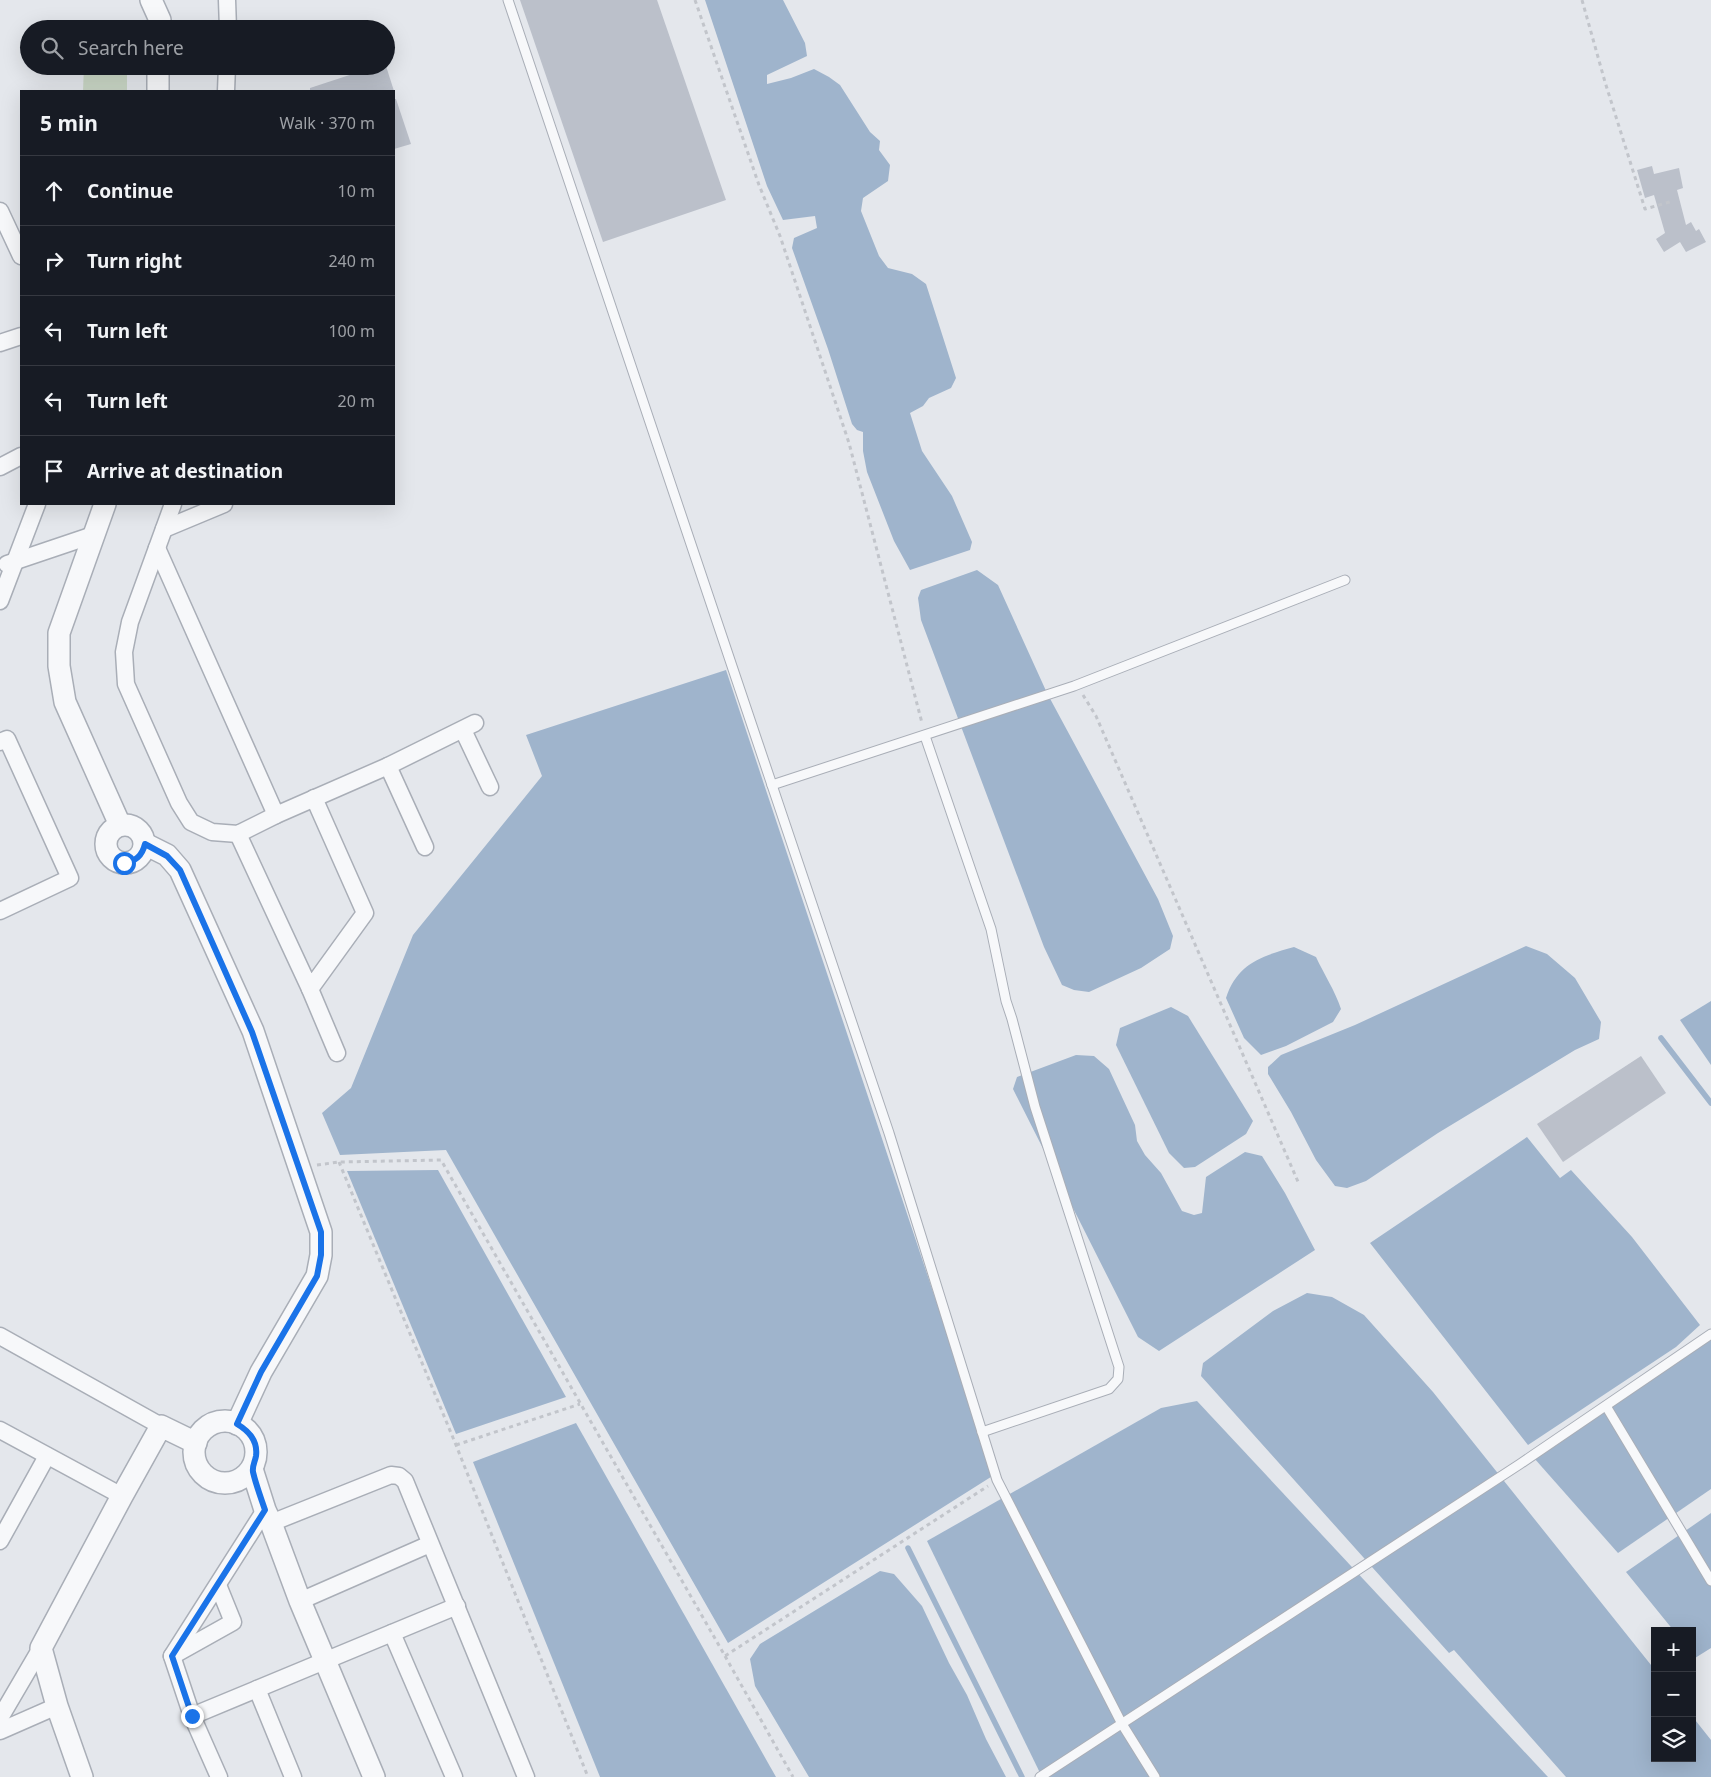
<!DOCTYPE html>
<meta charset="utf-8">
<style>
:root{--surface:#171b24;--page:#242831;--text:#f1f3f6;--muted:#9ea1a6;--line:#363941}
body{margin:0;font-family:"Noto Sans",sans-serif;background:var(--page);color:var(--text)}
.controls{position:absolute;right:15px;bottom:15px;display:grid;overflow:hidden;border-radius:0px;box-shadow:0 5px 20px #0002}
.controls button{width:45px;height:45px;display:grid;place-items:center;padding:0;border:0;border-bottom:1px solid var(--line);background:var(--surface);color:var(--text);font:25px sans-serif}
.stop{position:absolute;width:15px;height:15px;margin:-11px;border:4px solid #1a73e8;border-radius:50%;background:#fff}
.stop.end{background:#1a73e8;border-color:#fff;box-shadow:0 1px 5px #0008}
.list{margin:0;padding:0;list-style:none}
h2{display:flex;justify-content:space-between;align-items:center;height:65px;margin:0;padding:0 20px;font-size:21px}
h2 small{font-size:16px;font-weight:400;color:var(--muted)}
.list li{display:grid;grid-template-columns:32px 1fr auto;gap:15px;align-items:center;box-sizing:border-box;height:70px;padding:0 20px;border-top:1px solid var(--line)}
.list b{display:block;font-size:19px;white-space:nowrap}
.list em{font-size:16px;font-style:normal;color:var(--muted)}
.icon{flex:none;width:28px;height:28px;fill:none;stroke:currentColor;stroke-width:2;stroke-linecap:round;stroke-linejoin:round}
.map{position:relative;flex:none;width:1711px;height:1777px;overflow:hidden}
.search{position:absolute;background:var(--surface);box-shadow:0 5px 20px #0002;left:20px;top:20px;width:375px;height:55px;display:flex;align-items:center;gap:12px;box-sizing:border-box;padding:0 18px;border-radius:28px;color:var(--muted);font-size:19px}
.panel{position:absolute;background:var(--surface);box-shadow:0 5px 20px #0002;left:20px;top:90px;width:375px;height:415px;border-radius:0px}
.map>svg:first-child{display:block}
.green{fill:#c9d6c5}
.water{fill:#9fb4cc}
.lines{fill:none;stroke-linecap:round;stroke-linejoin:round}
.stream{stroke:#9fb4cc;stroke-width:5.5}
.building{fill:#bbc0ca}
.service-casing{stroke:#a9aeb7;stroke-width:11}
.minor-casing{stroke:#a9aeb7;stroke-width:19}
.tertiary-casing{stroke:#a9aeb7;stroke-width:24}
.path{stroke:#c2c5cb;stroke-width:3;stroke-dasharray:4 4;stroke-linecap:butt}
.service{stroke:#f7f8fa;stroke-width:9}
.minor{stroke:#f7f8fa;stroke-width:16}
.tertiary{stroke:#f7f8fa;stroke-width:21}
.route{stroke:#1a73e8;stroke-width:6}
</style>
<div class="map">
<svg width="1711" height="1777" viewBox="0 0 1711 1777">
<rect width="100%" height="100%" fill="#e4e7ec"/>
<!-- green -->
<polygon class="green" points="84,66 127,66 127,91 83,91"/>
<!-- water -->
<g class="water">
<polygon points="705,0 783,0 805,43 807,56 767,75 767,84 791,78 814,69 829,77 840,85 870,132 880,141 879,150 890,165 888,181 863,198 861,211 879,256 888,268 912,274 926,284 956,378 951,388 929,398 923,406 910,413 922,451 952,496 972,542 970,550 910,570 894,541 867,472 863,451 863,432 857,430 852,424 828,349 792,248 794,238 817,228 815,216 783,220 767,186"/>
<polygon points="977,570 998,585 1047,693 1158,899 1173,936 1170,949 1141,968 1089,992 1074,990 1062,985 1044,947 921,620 918,598 921,590"/>
<polygon points="726,670 994,1475 728,1643 446,1150 340,1155 322,1113 351,1088 413,935 542,776 526,735"/>
<polygon points="1526,946 1547,954 1575,978 1601,1022 1599,1039 1575,1050 1438,1133 1366,1181 1347,1188 1335,1186 1316,1160 1291,1112 1268,1074 1268,1067 1281,1055 1355,1025"/>
<path d="M1294,947L1316,957C1324,974 1335,991 1341,1009L1333,1022L1286,1046L1261,1055L1244,1038L1226,998C1237,964 1261,956 1294,947Z"/>
<polygon points="1711,1001 1711,1065 1680,1020"/>
<polygon points="1171,1007 1188,1016 1253,1121 1246,1134 1195,1167 1184,1168 1169,1153 1116,1045 1120,1028"/>
<polygon points="1076,1055 1094,1056 1109,1069 1135,1125 1137,1141 1145,1155 1161,1173 1182,1211 1194,1215 1202,1213 1206,1177 1245,1152 1262,1156 1285,1193 1315,1250 1159,1351 1138,1337 1013,1089 1017,1077"/>
<polygon points="1527,1137 1560,1178 1571,1170 1632,1237 1700,1325 1676,1347 1528,1445 1370,1243"/>
<polygon points="438,1170 566,1397 456,1434 347,1171"/>
<polygon points="1307,1293 1332,1297 1364,1315 1433,1392 1655,1670 1655,1758 1692,1758 1692,1716 1711,1740 1711,1777 1566,1777 1454,1650 1449,1653 1201,1376 1203,1363 1273,1311"/>
<polygon points="1711,1333 1711,1489 1618,1553 1534,1458"/>
<polygon points="1197,1401 1548,1777 1042,1777 927,1541 1161,1408"/>
<polygon points="576,1423 776,1777 600,1777 473,1462"/>
<polygon points="1711,1513 1711,1648 1695,1658 1692,1654 1692,1631 1674,1631 1626,1572"/>
<polygon points="880,1571 894,1574 922,1606 949,1663 967,1695 986,1739 1006,1777 809,1777 755,1686 750,1659 760,1644"/>
</g>
<g class="lines">
<!-- stream -->
<g class="stream">
<polyline points="1661,1038 1711,1103"/>
<polyline points="908,1548 1022,1777"/>
</g>
</g>
<!-- building -->
<g class="building">
<polygon points="520,0 657,0 726,200 603,242"/>
<polygon points="377,66 386,66 394,91 310,91 310,88"/>
<polygon points="394,99 396,99 411,144 394,149"/>
<polygon points="1652,166 1654,174 1679,168 1683,188 1677,190 1686,225 1691,222 1696,231 1699,229 1706,242 1686,252 1680,242 1664,252 1656,239 1665,233 1654,195 1645,198 1637,170"/>
<polygon points="1641,1056 1666,1093 1563,1162 1537,1124"/>
</g>
<g class="lines">
<defs>
<g id="service">
<polyline points="508,0 889,1133 997,1480 1122,1724 1155,1777"/>
<polyline points="925,736 991,929 1006,1001 1012,1019 1035,1107 1119,1367 1118,1379 1109,1389 982,1432"/>
<polyline points="772,785 1074,686 1345,580"/>
<polyline points="1606,1406 1711,1581"/>
<polyline points="1040,1777 1520,1464 1711,1334"/>
</g>
<g id="minor">
<polyline points="227,0 228,29"/>
<polyline points="226,91 227,66"/>
<polyline points="0,211 21,256"/>
<polyline points="0,343 21,336"/>
<polyline points="0,467 21,456"/>
<polyline points="173,504 130,622 124,652 126,684 179,803 191,822 212,832 238,834 276,815 388,766 475,723"/>
<polyline points="164,529 224,504"/>
<polyline points="157,548 276,815"/>
<polyline points="7,564 93,535"/>
<polyline points="0,601 37,504"/>
<polyline points="463,730 490,787"/>
<polyline points="0,742 7,739 70,878 0,911"/>
<polyline points="388,766 425,847"/>
<polyline points="238,834 310,989 365,913 314,798"/>
<polyline points="310,989 337,1053"/>
<polyline points="0,1336 161,1426"/>
<polyline points="0,1430 122,1496"/>
<polyline points="271,1523 391,1475 399,1476 405,1481 526,1777"/>
<polyline points="0,1541 47,1456"/>
<polyline points="300,1601 430,1544"/>
<polyline points="392,1633 454,1777"/>
<polyline points="174,1655 233,1622 218,1585"/>
<polyline points="172,1656 265,1510"/>
<polyline points="172,1656 192,1716 219,1777"/>
<polyline points="257,1689 293,1777"/>
<polyline points="192,1716 457,1606"/>
<polyline points="0,1718 41,1648"/>
<polyline points="0,1731 57,1706"/>
</g>
<g id="tertiary">
<polyline points="151,0 160,20 159,29"/>
<polyline points="158,91 158,66"/>
<polyline points="105,504 59,633 59,666 65,702 120,825"/>
<circle cx="125" cy="844" r="19"/>
<polyline points="145,844 167,855 180,870 253,1031 321,1232 321,1255 317,1276 261,1372 237,1424"/>
<circle cx="225" cy="1452" r="31"/>
<polyline points="252,1469 265,1510 271,1523 300,1601 374,1777"/>
<polyline points="82,1777 57,1706 41,1648 122,1496 161,1426 196,1443"/>
</g>
</defs>
<!-- service casing -->
<use href="#service" class="service-casing"/>
<!-- minor casing -->
<use href="#minor" class="minor-casing"/>
<!-- tertiary casing -->
<use href="#tertiary" class="tertiary-casing"/>
<!-- path -->
<g class="path">
<polyline points="695,0 759,185 780,236 849,443 922,723"/>
<polyline points="1582,0 1605,82 1645,209 1673,201"/>
<polyline points="1083,695 1096,716 1299,1184"/>
<polyline points="339,1162 456,1445 588,1777"/>
<polyline points="317,1165 339,1162 441,1160 725,1656 988,1486"/>
<polyline points="456,1445 580,1404"/>
<polyline points="725,1656 793,1777"/>
</g>
<!-- service -->
<use href="#service" class="service"/>
<!-- minor -->
<use href="#minor" class="minor"/>
<!-- tertiary -->
<use href="#tertiary" class="tertiary"/>
</g>
<g class="lines">
<!-- route -->
<path class="route" d="M124,863C136,861 142,856 145,844L167,856L180,870L252,1032L321,1232V1255L317,1276L261,1372L237,1424C249,1431 258,1441 256,1456C255,1462 252,1466 253,1472C256,1485 261,1498 265,1510L172,1656L192,1716"/>
</g>
</svg>
<div class="controls">
<button>+</button>
<button>−</button>
<button><svg class="icon" aria-label="layers" viewBox="0 0 24 24"><path d="M12 4l9 5-9 5-9-5zM3 14l9 5 9-5"/></svg></button>
</div>
<div class="stop" style="left:124px;top:863px"></div>
<div class="stop end" style="left:192px;top:1716px"></div>
<div class="search"><svg class="icon" aria-label="search" viewBox="0 0 24 24"><circle cx="10" cy="10" r="6"/><path d="M15 15l6 6"/></svg>Search here</div>
<section class="panel">
<h2>5 min<small>Walk · 370 m</small></h2>
<ul class="list">
<li><svg class="icon" aria-label="ahead" viewBox="0 0 24 24"><path d="M12 20V5M6 11l6-6 6 6"/></svg><div><b>Continue</b></div><em>10 m</em></li>
<li><svg class="icon" aria-label="right" viewBox="0 0 24 24"><path d="M7 20v-9h11M14 6l5 5-5 5"/></svg><div><b>Turn right</b></div><em>240 m</em></li>
<li><svg class="icon" aria-label="left" viewBox="0 0 24 24"><path d="M17 20v-9H6M10 6l-5 5 5 5"/></svg><div><b>Turn left</b></div><em>100 m</em></li>
<li><svg class="icon" aria-label="left" viewBox="0 0 24 24"><path d="M17 20v-9H6M10 6l-5 5 5 5"/></svg><div><b>Turn left</b></div><em>20 m</em></li>
<li><svg class="icon" aria-label="arrive" viewBox="0 0 24 24"><path d="M6 21V4h12l-3 4 3 4H6"/></svg><div><b>Arrive at destination</b></div></li>
</ul>
</section>
</div>
